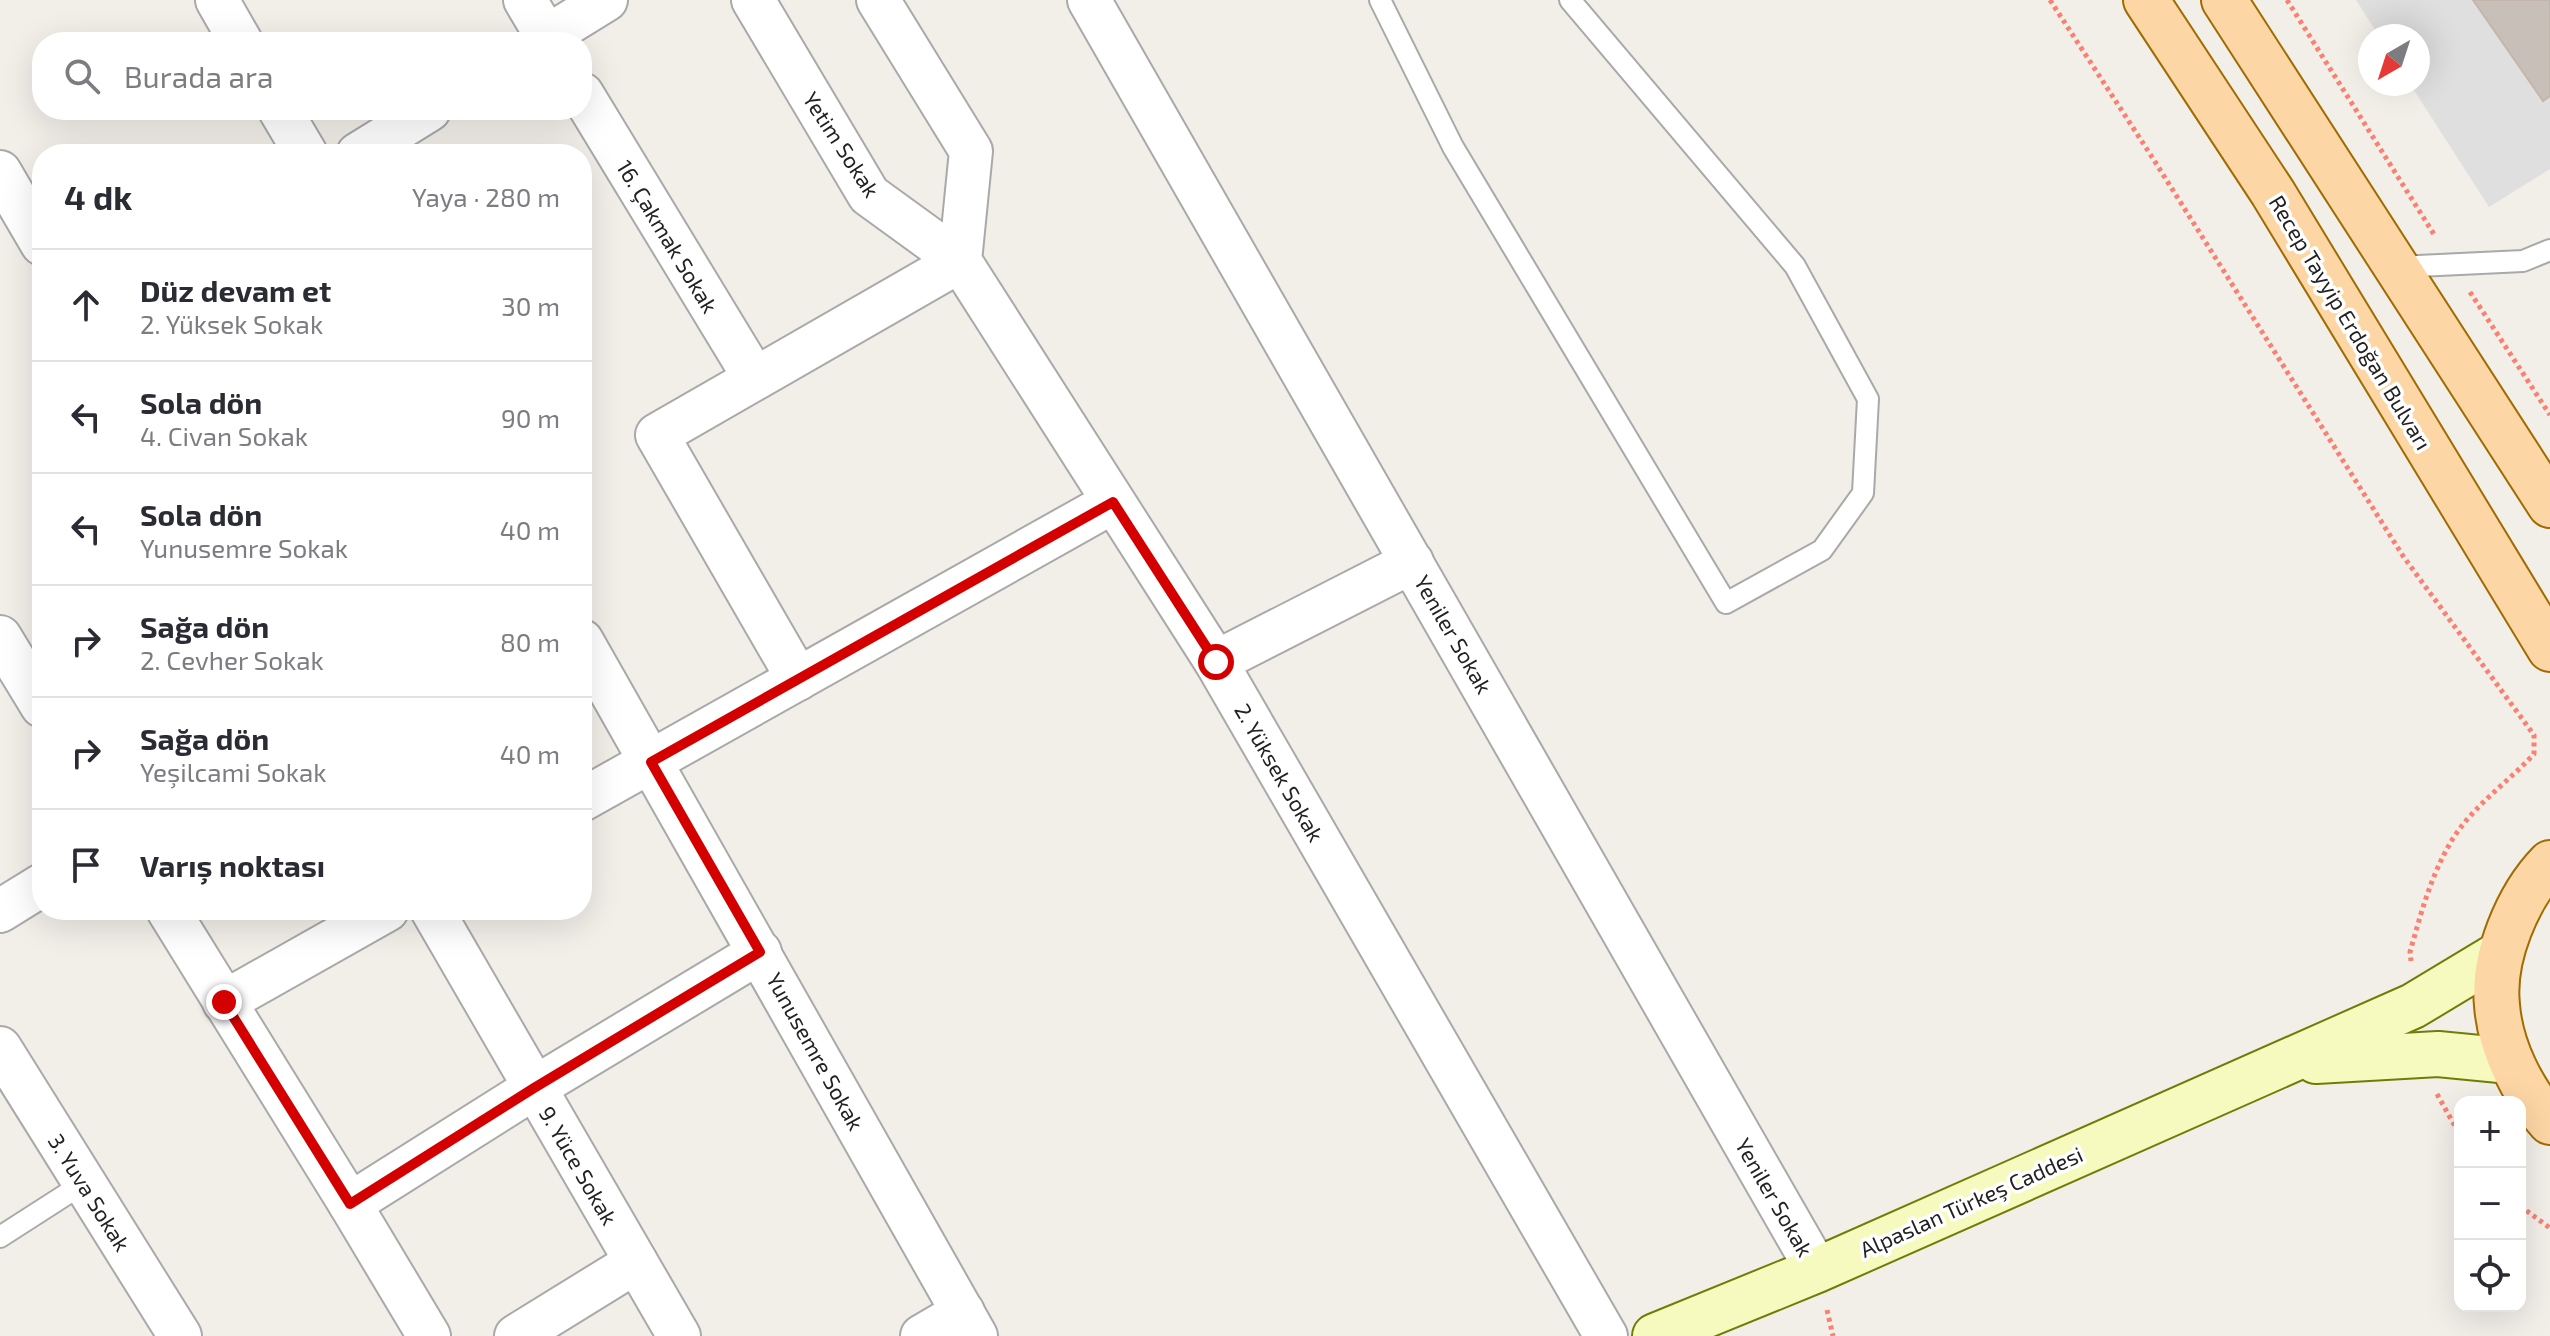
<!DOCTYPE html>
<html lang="tr">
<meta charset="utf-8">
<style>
:root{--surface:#fff;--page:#f7f7f7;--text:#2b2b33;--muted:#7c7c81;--line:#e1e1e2}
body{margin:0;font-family:"Exo 2",sans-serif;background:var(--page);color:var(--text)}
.controls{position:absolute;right:24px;bottom:24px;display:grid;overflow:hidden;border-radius:16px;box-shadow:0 8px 32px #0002}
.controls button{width:72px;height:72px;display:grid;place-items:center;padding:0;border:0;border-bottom:2px solid var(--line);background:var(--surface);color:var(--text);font:40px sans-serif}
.compass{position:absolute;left:2358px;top:24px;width:72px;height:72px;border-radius:50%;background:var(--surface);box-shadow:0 8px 32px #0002;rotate:219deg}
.stop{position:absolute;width:24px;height:24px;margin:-18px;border:6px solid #d40000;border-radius:50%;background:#fff}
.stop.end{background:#d40000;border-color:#fff;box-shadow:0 2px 8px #0008}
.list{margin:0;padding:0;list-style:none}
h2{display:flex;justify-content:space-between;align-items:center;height:104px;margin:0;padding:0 32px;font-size:34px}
h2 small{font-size:26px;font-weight:400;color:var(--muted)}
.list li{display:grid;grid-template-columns:52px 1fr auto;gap:24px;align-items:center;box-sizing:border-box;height:112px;padding:0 32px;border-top:2px solid var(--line)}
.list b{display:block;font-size:30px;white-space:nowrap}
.list p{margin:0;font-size:26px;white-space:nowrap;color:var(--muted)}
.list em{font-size:26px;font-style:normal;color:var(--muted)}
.icon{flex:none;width:44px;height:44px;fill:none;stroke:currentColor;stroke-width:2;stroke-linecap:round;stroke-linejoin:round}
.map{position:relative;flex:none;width:2550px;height:1336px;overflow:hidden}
.search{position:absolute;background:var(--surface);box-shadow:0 8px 32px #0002;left:32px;top:32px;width:560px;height:88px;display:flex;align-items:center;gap:20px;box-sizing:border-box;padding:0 28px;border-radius:32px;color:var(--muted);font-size:30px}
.panel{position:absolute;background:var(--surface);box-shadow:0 8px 32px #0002;left:32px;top:144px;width:560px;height:776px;border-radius:32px}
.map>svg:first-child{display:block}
.residential{fill:#e0dfdf}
.building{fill:#c7bfb8;stroke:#c4b6ab;stroke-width:2}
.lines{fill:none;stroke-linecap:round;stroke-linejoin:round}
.lane-casing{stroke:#a9a9a9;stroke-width:24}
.street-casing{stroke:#a9a9a9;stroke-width:46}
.secondary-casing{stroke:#707d05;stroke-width:48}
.primary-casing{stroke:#a06b00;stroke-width:48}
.path{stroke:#fa8072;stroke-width:5;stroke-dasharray:4 4;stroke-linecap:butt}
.lane{stroke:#fff;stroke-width:20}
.street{stroke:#fff;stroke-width:42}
.secondary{stroke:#f7fabf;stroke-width:44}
.primary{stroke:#fcd6a4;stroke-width:44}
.route{stroke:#d40000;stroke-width:10}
.labels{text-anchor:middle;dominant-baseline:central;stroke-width:7;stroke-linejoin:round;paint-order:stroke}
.street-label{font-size:22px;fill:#222;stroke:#fff}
</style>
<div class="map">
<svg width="2550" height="1336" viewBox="0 0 2550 1336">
<rect width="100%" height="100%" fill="#f2efe9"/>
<!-- residential -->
<polygon class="residential" points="2356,0 2550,0 2550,169 2489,207 2410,84 2418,84 2418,36 2379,36"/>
<!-- building -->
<polygon class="building" points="2473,0 2550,0 2550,96 2543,101"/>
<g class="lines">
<defs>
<g id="lane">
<polyline points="1380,0 1453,147 1726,603 1822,550 1863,493 1868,399 1795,266 1570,0"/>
<polyline points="2397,267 2523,261 2550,250"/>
<polyline points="0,1237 84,1183"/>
</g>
<g id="street">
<polyline points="217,0 241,42"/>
<polyline points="525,0 550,42"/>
<polyline points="753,0 869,195 960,261 657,435 798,679"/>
<polyline points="878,0 971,151 960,261 1216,662 1606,1336"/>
<polyline points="1089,0 1817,1270"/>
<polyline points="538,42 606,0"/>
<polyline points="582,94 754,377"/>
<polyline points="280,110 306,154"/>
<polyline points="358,154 429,110"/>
<polyline points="0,172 42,244"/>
<polyline points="0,637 42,706"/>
<polyline points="582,641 976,1336"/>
<polyline points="1216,662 1412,562"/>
<polyline points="582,800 1113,502"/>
<polyline points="168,910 350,1204 429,1336"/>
<polyline points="432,910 679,1336"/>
<polyline points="0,911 42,885"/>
<polyline points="224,1002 387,910"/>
<polyline points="0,1048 180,1336"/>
<polyline points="350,1204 534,1088 760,952"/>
<polyline points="516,1336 636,1262"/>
<polyline points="922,1336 963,1312"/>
</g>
<g id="secondary">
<polyline points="2316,1061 2438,1054 2510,1061"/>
<polyline points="1655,1336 1817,1270 2413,1006 2501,953"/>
</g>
<g id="primary">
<polyline points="2146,0 2273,193 2550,649"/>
<polyline points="2224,0 2550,505"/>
<path d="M2550,863C2517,897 2492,958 2497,1005C2500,1047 2522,1091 2550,1122"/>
</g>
</defs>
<!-- lane casing -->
<use href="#lane" class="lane-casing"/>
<!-- street casing -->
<use href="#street" class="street-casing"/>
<!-- secondary casing -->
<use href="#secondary" class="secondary-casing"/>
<!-- primary casing -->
<use href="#primary" class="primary-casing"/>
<!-- path -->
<g class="path">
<path d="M2050,0L2152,157L2403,556L2534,735V754C2507,783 2473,806 2452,840C2431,875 2421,913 2410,952L2411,961"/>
<polyline points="2287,0 2435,236"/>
<polyline points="2470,292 2550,415"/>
<polyline points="2437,1094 2460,1135"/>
<polyline points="2520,1206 2550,1228"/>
<polyline points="1827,1310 1833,1336"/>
</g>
<!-- lane -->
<use href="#lane" class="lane"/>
<!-- street -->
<use href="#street" class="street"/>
<!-- secondary -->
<use href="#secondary" class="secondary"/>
<!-- primary -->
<use href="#primary" class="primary"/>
</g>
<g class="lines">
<!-- route -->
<polyline class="route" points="224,1002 350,1204 534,1088 760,952 651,762 1113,502 1216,662"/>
</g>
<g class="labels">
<!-- street labels -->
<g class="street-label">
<text transform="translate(842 144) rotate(57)">Yetim Sokak</text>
<text transform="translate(668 236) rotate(59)">16. Çakmak Sokak</text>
<text transform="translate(2351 322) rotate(59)">Recep Tayyip Erdoğan Bulvarı</text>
<text transform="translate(1454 634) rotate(60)">Yeniler Sokak</text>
<text transform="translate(1280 772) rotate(60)">2. Yüksek Sokak</text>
<text transform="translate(816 1051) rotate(61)">Yunusemre Sokak</text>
<text transform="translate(579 1165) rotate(60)">9. Yüce Sokak</text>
<text transform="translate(90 1192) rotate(58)">3. Yuva Sokak</text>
<text transform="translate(1775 1197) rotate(60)">Yeniler Sokak</text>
<text transform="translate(1971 1201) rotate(-24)">Alpaslan Türkeş Caddesi</text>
</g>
</g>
</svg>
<div class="controls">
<button>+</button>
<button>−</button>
<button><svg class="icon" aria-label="locate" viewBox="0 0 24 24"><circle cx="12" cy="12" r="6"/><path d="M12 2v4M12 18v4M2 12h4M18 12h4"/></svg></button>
</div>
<svg class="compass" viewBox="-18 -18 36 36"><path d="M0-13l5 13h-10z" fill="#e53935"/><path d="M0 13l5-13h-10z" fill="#7c7c81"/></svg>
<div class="stop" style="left:1216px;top:662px"></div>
<div class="stop end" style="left:224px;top:1002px"></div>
<div class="search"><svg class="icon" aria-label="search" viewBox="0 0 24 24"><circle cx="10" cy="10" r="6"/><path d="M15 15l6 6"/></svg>Burada ara</div>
<section class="panel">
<h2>4 dk<small>Yaya · 280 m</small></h2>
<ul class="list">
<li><svg class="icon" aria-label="ahead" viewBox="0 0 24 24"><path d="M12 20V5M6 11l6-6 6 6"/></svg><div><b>Düz devam et</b><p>2. Yüksek Sokak</p></div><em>30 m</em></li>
<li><svg class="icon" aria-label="left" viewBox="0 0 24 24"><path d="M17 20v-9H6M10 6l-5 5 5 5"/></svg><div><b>Sola dön</b><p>4. Civan Sokak</p></div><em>90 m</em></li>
<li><svg class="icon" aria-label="left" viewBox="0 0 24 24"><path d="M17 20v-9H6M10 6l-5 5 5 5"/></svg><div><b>Sola dön</b><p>Yunusemre Sokak</p></div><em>40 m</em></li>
<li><svg class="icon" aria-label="right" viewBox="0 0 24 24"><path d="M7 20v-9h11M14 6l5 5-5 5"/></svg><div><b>Sağa dön</b><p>2. Cevher Sokak</p></div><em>80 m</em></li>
<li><svg class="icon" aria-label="right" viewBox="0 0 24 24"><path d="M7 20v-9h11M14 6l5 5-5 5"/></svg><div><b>Sağa dön</b><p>Yeşilcami Sokak</p></div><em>40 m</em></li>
<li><svg class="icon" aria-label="arrive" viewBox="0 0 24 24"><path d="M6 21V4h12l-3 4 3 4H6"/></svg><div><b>Varış noktası</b></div></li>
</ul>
</section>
</div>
